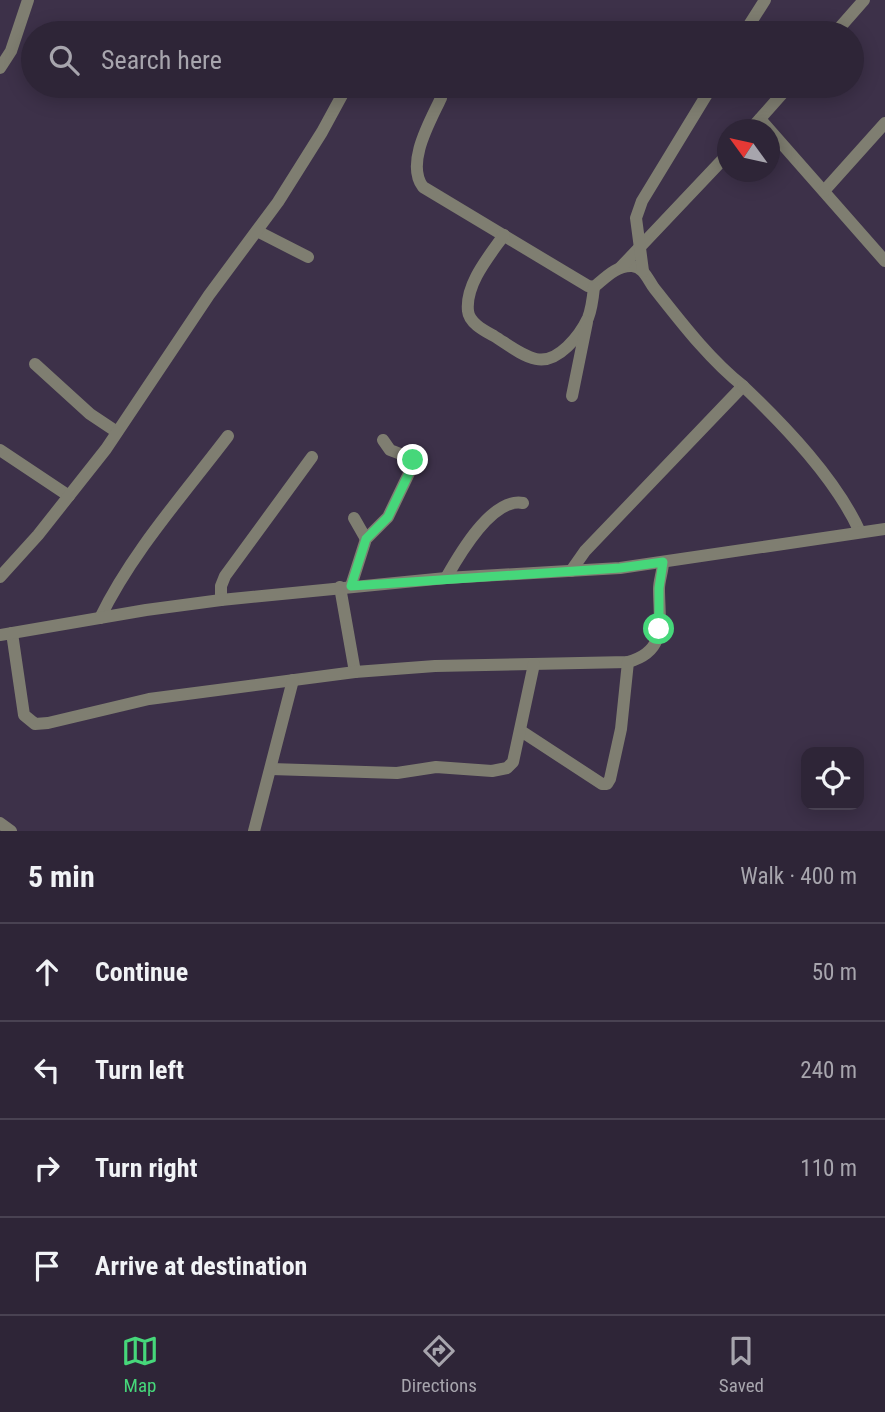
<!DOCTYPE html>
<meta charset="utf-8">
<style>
:root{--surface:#2e2537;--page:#3a3142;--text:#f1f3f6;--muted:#a7a5ad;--line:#494252;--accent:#46d77a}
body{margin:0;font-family:"Roboto Condensed",sans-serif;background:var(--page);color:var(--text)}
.controls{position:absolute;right:21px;bottom:21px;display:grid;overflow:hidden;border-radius:14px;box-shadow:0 4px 18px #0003}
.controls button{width:63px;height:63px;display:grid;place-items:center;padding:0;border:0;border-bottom:2px solid var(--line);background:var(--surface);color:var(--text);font:35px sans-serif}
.compass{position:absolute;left:717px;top:119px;width:63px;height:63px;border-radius:50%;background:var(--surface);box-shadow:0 4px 18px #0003;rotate:303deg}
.stop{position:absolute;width:21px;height:21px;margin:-16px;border:5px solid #46d77a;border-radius:50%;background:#fff}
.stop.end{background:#46d77a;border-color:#fff;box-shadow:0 2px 7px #0008}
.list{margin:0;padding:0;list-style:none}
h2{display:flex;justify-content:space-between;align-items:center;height:91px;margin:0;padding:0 28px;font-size:30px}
h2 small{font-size:23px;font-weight:400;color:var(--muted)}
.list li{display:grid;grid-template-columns:46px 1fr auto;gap:21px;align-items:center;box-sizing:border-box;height:98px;padding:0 28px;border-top:2px solid var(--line)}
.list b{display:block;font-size:26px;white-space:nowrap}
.list em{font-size:23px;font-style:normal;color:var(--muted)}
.icon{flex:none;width:38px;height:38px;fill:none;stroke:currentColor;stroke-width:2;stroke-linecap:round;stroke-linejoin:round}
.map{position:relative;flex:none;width:885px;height:831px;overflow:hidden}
.search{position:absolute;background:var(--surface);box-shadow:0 4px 18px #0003;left:21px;right:21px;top:21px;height:77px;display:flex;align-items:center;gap:18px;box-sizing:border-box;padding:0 24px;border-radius:38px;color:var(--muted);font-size:26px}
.sheet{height:483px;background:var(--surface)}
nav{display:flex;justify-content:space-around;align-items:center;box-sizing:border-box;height:98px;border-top:2px solid var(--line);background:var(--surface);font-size:19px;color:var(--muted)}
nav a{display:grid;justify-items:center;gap:4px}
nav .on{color:var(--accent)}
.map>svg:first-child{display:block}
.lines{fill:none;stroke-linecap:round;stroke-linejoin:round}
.minor{stroke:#7f7e71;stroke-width:12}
.route{stroke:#46d77a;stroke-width:9}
</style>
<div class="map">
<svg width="885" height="831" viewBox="0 0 885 831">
<rect width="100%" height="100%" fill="#3d3149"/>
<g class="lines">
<!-- minor -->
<g class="minor">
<polyline points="744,33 765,0"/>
<polyline points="835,33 864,0"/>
<polyline points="0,68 11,51 28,0"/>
<path d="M441,98C431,120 405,163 423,187L588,286L594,287C605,278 617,265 632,266C644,267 648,280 654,288C681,322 709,359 743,386L585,551L571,571"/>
<polyline points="760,119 885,261"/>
<polyline points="750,130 789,86"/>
<polyline points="824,191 885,123"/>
<polyline points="257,231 308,257"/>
<path d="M504,235C490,255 465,284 468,311C469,323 485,331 494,336C507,344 522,356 536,359C558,364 580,335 588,318C592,308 593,297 594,287"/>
<polyline points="621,267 728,154"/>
<polyline points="643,271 636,218 642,201 712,86"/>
<polyline points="35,364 90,414 117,432"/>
<path d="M743,386C785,426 836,479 860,532"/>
<polyline points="572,396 587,322"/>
<polyline points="0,450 69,496"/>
<polyline points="354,518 366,539"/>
<polyline points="0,577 38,535 106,449 209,295 278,202 322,132 347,86"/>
<path d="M446,578C459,555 492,497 523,503"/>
<polyline points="351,586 366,539 388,517 413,465 411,458 390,450 383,440"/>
<polyline points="340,587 355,672"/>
<polyline points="221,600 221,586 225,576 312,457"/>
<path d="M100,618C132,552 184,494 228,436"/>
<path d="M12,633L24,715L35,724L48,723L149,699L355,672L435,666L628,662C668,651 659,622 659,589C659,580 663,571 663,562"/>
<polyline points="0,635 146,610 221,600 446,578 620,568 885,529"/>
<polyline points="521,731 602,784 607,784 610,779 621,729 628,662"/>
<polyline points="271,769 397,773 436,767 492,771 507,768 513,762 534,664"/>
<polyline points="0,823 11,831"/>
<polyline points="254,831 293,680"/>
</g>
</g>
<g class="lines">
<!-- route -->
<polyline class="route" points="413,460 413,465 388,517 366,539 351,586 620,568 663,562 659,588 659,629"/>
</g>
</svg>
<div class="controls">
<button><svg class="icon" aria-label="locate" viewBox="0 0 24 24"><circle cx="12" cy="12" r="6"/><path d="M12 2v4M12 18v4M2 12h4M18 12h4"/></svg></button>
</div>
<svg class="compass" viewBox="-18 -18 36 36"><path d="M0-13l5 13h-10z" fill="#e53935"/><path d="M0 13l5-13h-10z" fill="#a7a5ad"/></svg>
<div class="stop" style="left:659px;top:629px"></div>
<div class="stop end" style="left:413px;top:460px"></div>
<div class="search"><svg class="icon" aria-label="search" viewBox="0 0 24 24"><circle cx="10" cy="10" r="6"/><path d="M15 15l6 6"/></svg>Search here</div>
</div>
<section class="sheet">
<h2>5 min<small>Walk · 400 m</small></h2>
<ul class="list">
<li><svg class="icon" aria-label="ahead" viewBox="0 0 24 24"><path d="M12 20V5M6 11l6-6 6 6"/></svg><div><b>Continue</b></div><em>50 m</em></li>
<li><svg class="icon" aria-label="left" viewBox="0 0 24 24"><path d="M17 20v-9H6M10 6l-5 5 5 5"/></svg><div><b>Turn left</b></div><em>240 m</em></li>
<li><svg class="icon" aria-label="right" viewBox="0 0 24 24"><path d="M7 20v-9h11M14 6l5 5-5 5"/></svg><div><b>Turn right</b></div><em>110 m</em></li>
<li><svg class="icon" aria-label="arrive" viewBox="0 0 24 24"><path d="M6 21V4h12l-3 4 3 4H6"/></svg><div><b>Arrive at destination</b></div></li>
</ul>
</section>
<nav>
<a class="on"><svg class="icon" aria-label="map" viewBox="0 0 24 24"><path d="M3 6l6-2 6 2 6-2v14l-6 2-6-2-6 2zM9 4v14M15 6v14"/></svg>Map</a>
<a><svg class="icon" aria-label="directions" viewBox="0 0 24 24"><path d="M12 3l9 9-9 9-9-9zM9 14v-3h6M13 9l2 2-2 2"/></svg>Directions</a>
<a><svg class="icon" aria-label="saved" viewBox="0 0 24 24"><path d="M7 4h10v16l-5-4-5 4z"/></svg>Saved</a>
</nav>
